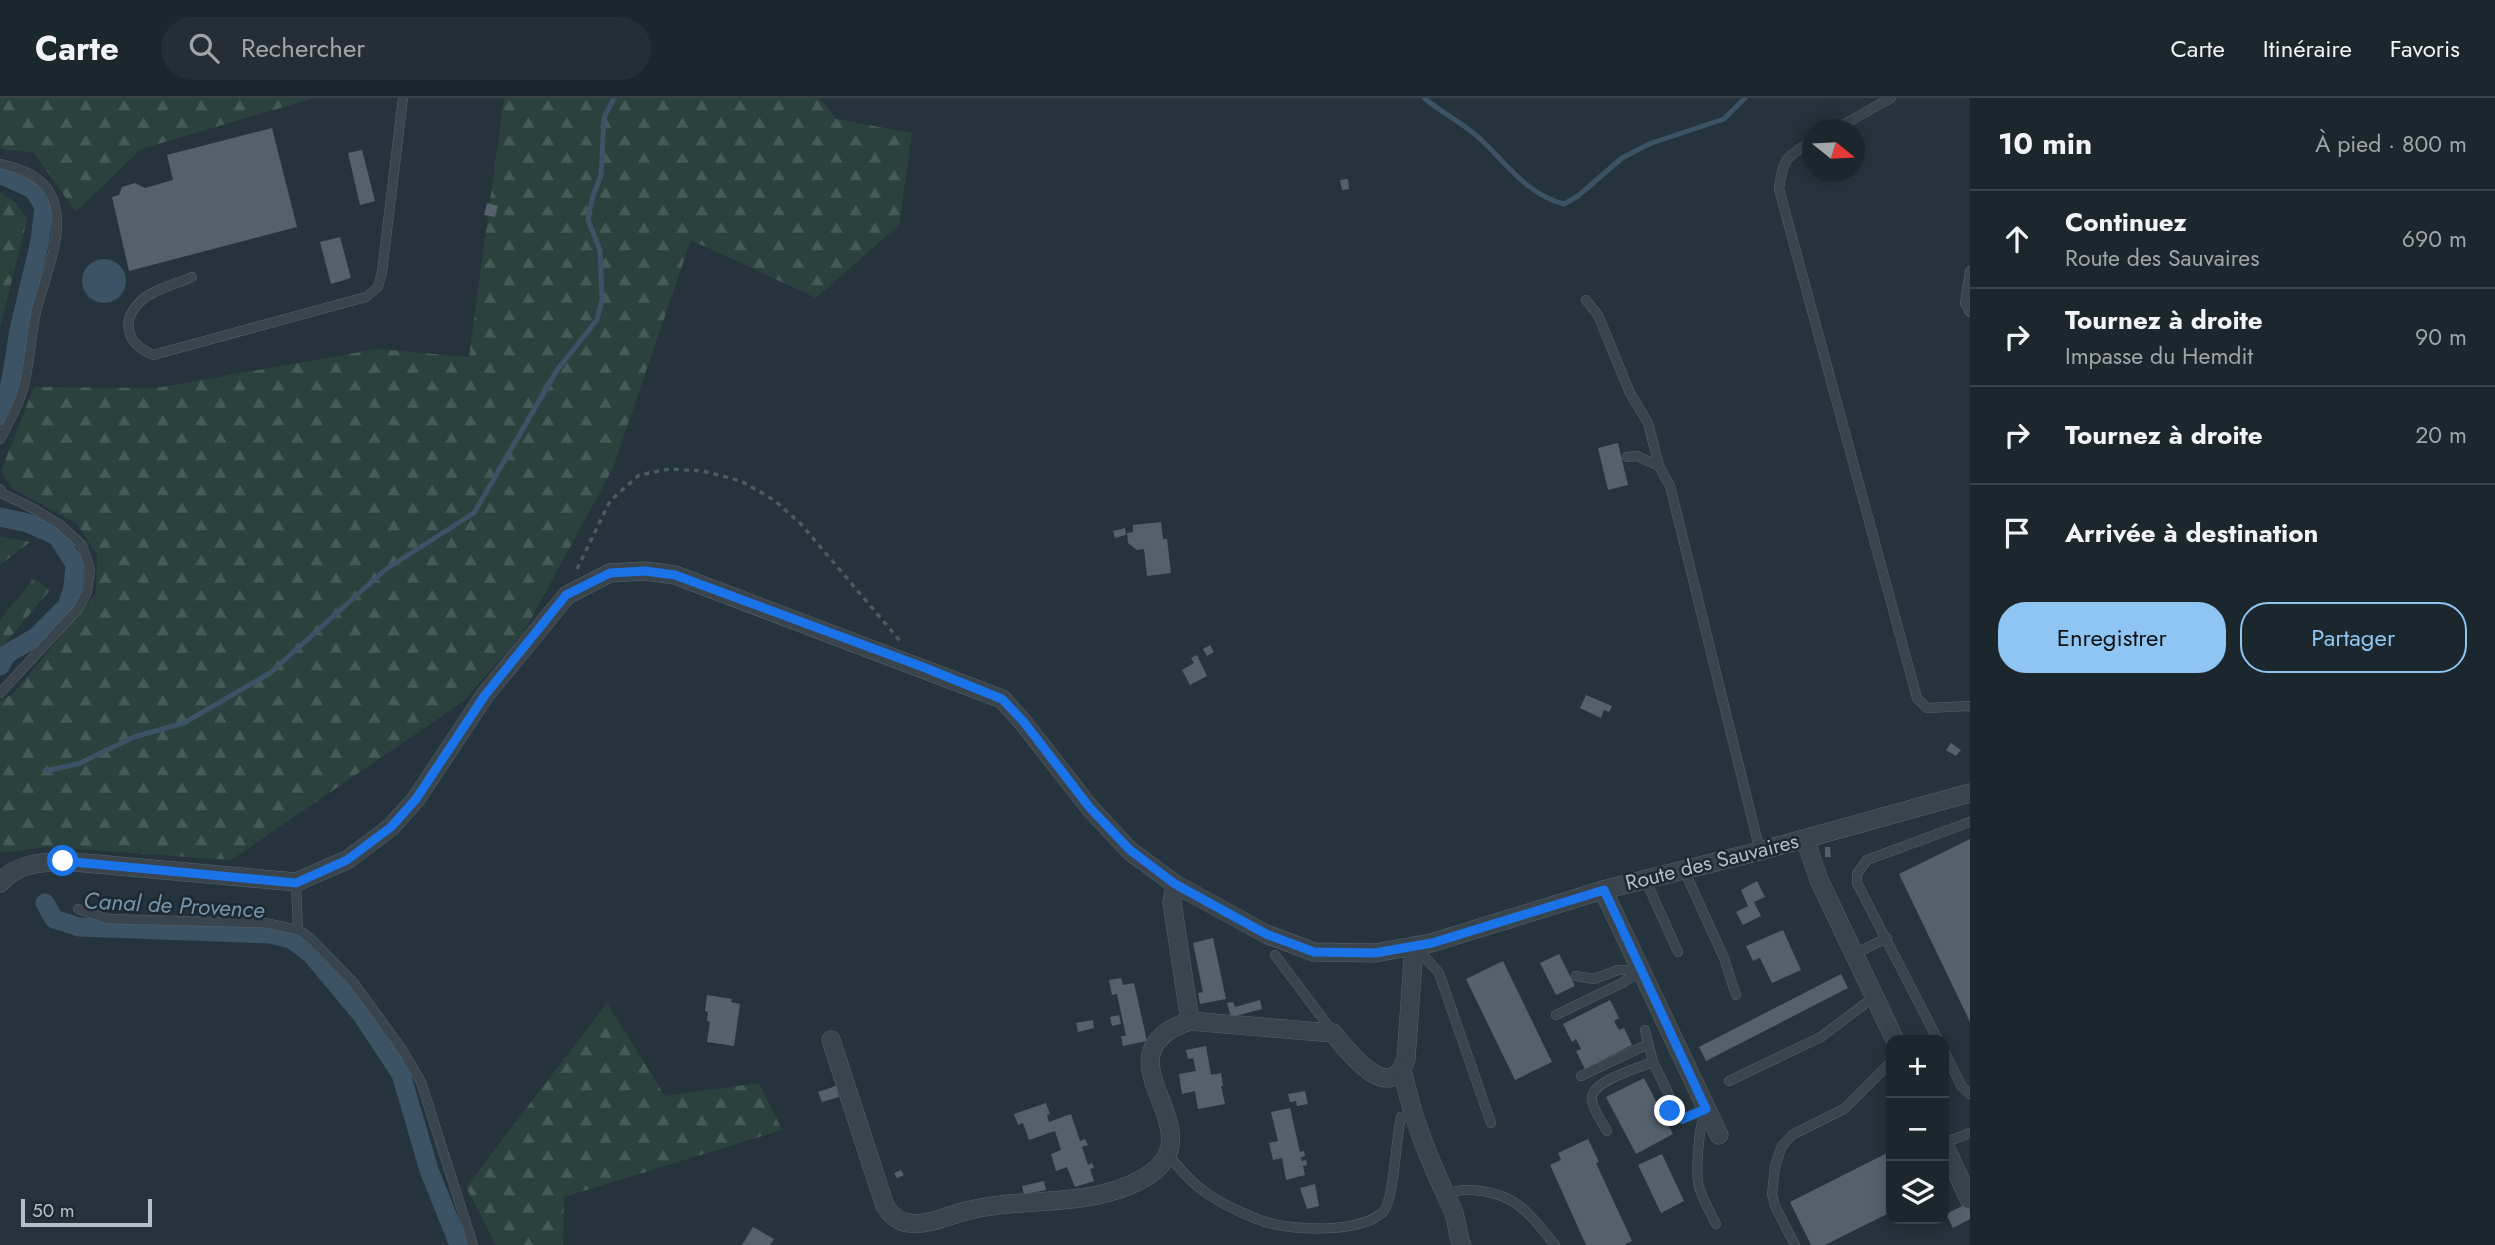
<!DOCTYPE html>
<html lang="fr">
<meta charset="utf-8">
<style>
:root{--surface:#1c262d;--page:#252e35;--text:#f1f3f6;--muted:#a0a5aa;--line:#3a4349;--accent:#8ec5f2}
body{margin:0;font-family:Jost,sans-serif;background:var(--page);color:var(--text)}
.controls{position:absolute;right:21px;bottom:21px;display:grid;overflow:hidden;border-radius:14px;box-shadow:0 4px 18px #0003}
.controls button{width:63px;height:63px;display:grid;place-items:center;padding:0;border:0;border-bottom:2px solid var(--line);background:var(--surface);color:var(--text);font:35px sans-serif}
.compass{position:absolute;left:1802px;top:21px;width:63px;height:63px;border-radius:50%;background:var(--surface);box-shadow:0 4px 18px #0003;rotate:108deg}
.scale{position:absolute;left:21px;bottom:18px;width:131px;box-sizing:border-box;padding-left:7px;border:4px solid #b4bfc7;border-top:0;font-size:19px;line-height:24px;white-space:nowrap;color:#b4bfc7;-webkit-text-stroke:5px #1e2931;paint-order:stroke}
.stop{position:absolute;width:21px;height:21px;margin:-16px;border:5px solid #1a73e8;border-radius:50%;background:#fff}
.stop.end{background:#1a73e8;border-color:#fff;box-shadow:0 2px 7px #0008}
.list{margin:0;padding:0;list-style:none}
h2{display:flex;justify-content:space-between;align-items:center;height:91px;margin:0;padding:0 28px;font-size:30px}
h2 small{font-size:23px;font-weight:400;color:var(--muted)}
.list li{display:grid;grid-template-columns:46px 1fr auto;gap:21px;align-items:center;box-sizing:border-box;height:98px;padding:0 28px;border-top:2px solid var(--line)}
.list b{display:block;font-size:26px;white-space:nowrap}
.list p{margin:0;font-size:23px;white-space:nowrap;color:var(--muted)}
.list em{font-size:23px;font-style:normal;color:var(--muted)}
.actions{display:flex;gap:14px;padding:21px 28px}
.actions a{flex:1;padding:16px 0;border:2px solid var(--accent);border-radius:28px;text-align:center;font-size:24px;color:var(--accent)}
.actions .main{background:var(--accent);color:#111}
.icon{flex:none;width:38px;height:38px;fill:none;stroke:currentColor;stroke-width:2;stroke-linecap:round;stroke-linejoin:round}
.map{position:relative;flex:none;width:1970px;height:1147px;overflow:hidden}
header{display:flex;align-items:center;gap:42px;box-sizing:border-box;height:98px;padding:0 35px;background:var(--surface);border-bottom:2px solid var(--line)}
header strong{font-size:33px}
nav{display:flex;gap:38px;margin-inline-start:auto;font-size:24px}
.search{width:490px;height:63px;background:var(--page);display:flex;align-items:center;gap:18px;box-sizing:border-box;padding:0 24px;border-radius:38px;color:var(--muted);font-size:26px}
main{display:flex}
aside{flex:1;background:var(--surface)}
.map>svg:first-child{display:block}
.forest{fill:url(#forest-firs)}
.water{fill:#3b5364}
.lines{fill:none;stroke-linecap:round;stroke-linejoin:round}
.stream{stroke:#3b5364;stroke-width:5}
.canal{stroke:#3b5364;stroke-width:19}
.building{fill:#52616c}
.service-casing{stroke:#57626a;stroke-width:10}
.minor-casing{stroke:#57626a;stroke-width:19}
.path{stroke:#495d5c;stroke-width:3.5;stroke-dasharray:5 5;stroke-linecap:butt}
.service{stroke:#39444c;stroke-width:9}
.minor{stroke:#39444c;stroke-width:18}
.route{stroke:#1a73e8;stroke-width:9}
.labels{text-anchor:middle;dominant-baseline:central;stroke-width:5;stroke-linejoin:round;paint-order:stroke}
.street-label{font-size:21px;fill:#b4bfc7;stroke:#1e2931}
.water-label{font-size:23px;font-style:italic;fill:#7695aa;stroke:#1e2931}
</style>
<header>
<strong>Carte</strong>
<div class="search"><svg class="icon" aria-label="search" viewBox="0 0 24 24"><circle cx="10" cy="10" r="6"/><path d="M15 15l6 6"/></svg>Rechercher</div>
<nav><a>Carte</a><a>Itinéraire</a><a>Favoris</a></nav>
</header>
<main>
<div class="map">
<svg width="1970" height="1147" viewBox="0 0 1970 1147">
<defs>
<pattern id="forest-firs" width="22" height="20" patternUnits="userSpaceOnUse" patternTransform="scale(1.75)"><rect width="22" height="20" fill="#2a413e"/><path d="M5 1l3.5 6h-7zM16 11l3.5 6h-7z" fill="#465b58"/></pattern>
</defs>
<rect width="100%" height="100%" fill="#25333c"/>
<!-- forest -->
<g class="forest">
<polygon points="0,0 314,0 141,51 76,114 34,55 0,51"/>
<polygon points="504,0 820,0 836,21 912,35 899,127 816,200 691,142 613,370 525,532 464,603 231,762 48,749 0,755 0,602 13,596 96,495 97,457 77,426 13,391 1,373 34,289 156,290 377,251 469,259"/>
<polygon points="0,94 16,105 27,122 0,230"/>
<polygon points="0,438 30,444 0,467"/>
<polygon points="34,480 50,492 0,551 0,522"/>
<polygon points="607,905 665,998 759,985 782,1032 564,1099 563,1147 496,1147 466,1089"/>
</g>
<!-- water -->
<circle class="water" cx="104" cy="183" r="22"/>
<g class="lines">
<!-- stream -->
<g class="stream">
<path d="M1424,0C1441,14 1461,24 1478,39C1506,64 1525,96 1564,106L1578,98L1622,60L1649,46L1724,21L1745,0"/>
<polyline points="45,673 78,666 134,639 184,625 270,575 386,471 474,415 557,272 597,222 602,201 600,152 588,122 592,101 601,77 604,20 614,0"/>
</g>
<!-- canal -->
<g class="canal">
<polyline points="0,76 33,91 44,108 40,143 19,232 11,282 0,318"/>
<polyline points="0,419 28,425 57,438 75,466 73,490 67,508 36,539 7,556 0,568"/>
<polyline points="45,805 54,821 79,829 271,836 291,841 311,856 362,917 401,976 429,1072 459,1147"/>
</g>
</g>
<!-- building -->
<g class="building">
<polygon points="272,30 297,129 129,173 112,99 119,97 122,89 135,85 145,90 173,82 167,57"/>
<polygon points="362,52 375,103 360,107 348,55"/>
<polygon points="1348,81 1349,91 1342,92 1340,82"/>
<polygon points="487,105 498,108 495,119 484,117"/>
<polygon points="340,139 351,180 331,186 320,144"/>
<polygon points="1618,345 1628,387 1608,392 1598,350"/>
<polygon points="1161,424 1163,441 1167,441 1171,475 1147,478 1144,451 1137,452 1128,445 1127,435 1133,434 1133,427"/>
<polygon points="1125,430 1126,437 1115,440 1113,433"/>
<polygon points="1210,547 1214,554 1207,558 1203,551"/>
<polygon points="1197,557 1207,578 1190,587 1182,572 1194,565 1191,560"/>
<polygon points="1586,597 1612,608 1609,614 1604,612 1601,620 1580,610"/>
<polygon points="1951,645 1961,652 1956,658 1946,652"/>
<polygon points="1970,741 1970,924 1899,776"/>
<polygon points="1825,749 1830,749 1831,759 1825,759"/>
<polygon points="1757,783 1765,799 1754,804 1761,818 1743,827 1736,814 1748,808 1741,792"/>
<polygon points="1783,832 1801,872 1772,885 1760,860 1753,863 1746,848"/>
<polygon points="1213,840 1226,901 1200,906 1198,895 1203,894 1193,845"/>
<polygon points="1559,856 1575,888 1556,897 1540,865"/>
<polygon points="1503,863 1552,964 1515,982 1466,881"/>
<polygon points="1841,876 1848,890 1706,963 1699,949"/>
<polygon points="1121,880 1123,887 1134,885 1147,943 1123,948 1121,938 1126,938 1117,896 1112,897 1109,882"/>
<polygon points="707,897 732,901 731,904 740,906 734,948 707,944 710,924 707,923 708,914 705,913"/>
<polygon points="1260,902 1262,911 1231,919 1227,905 1233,904 1235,909"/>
<polygon points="1610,902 1619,920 1614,923 1619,932 1624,930 1632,947 1585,971 1576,953 1581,951 1576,941 1572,944 1563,926"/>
<polygon points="1119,917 1121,926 1112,928 1110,919"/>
<polygon points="1093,922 1094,930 1078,934 1076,925"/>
<polygon points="1206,948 1211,977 1221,975 1223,988 1221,988 1225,1006 1198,1011 1195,993 1182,996 1179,976 1196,973 1193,960 1188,961 1186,952"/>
<polygon points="1644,980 1673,1036 1636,1056 1606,999"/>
<polygon points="836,988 839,999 822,1004 818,994"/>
<polygon points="1305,993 1308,1006 1297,1008 1296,1003 1290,1004 1288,996"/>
<polygon points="1046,1005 1050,1016 1047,1017 1049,1024 1071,1016 1080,1043 1085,1041 1088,1047 1082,1049 1088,1067 1092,1065 1094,1070 1090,1071 1094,1083 1075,1089 1067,1069 1056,1073 1051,1056 1061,1052 1055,1033 1029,1042 1023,1025 1018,1027 1014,1016"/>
<polygon points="1290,1010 1300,1054 1304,1053 1305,1058 1301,1059 1302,1063 1306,1062 1307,1067 1303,1068 1305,1077 1286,1082 1282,1060 1273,1062 1269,1045 1278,1043 1271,1014"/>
<polygon points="1588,1041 1599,1064 1596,1065 1632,1143 1624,1147 1586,1147 1550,1067 1561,1062 1558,1055"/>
<polygon points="1891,1053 1891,1114 1825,1147 1811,1147 1790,1104"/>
<polygon points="1662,1056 1684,1103 1661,1115 1638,1067"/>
<polygon points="901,1072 904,1077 897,1080 894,1075"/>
<polygon points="1044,1083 1046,1092 1024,1096 1022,1088"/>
<polygon points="1315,1086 1319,1108 1307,1111 1300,1090"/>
<polygon points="1966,1106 1970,1112 1970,1121 1953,1130 1946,1116"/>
<polygon points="753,1129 774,1141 770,1147 742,1147"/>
</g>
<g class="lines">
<defs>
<g id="service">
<polyline points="1834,32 1891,0"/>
<path d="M1812,44C1786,58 1783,61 1779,91L1917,600L1927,610L1970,608"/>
<path d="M0,66C20,70 43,79 52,99C67,134 44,179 36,214C31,237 30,260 25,283C21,303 10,323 0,341"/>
<polyline points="1970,173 1965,205 1970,214"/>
<path d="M192,179C177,186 154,191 142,202C119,223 127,246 153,257L366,199L378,189L382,174L403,0"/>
<polyline points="1586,202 1598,217 1630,295 1648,325 1659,368 1670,388 1760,753"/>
<polyline points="1627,359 1637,358 1659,368"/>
<polyline points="0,391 3,396 34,411 60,427 82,447 90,471 87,494 78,511 0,595"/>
<polyline points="1684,772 1724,860 1736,897"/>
<polyline points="1645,781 1678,854"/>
<polyline points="296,784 298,832"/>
<polyline points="78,811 108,821 265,825 298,832 310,840 353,884 401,950 421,984 473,1147"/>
<polyline points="1416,849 1439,875 1491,1025"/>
<polyline points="1854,856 1887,840"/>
<polyline points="1275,857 1332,933"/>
<polyline points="1556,917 1622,885 1641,872 1618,872 1594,881 1576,878"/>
<polyline points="1645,932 1653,964"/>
<polyline points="1938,942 1857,785 1857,776 1867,762 1970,724"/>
<polyline points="1944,953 1962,989 1970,996"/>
<polyline points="1581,978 1648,946"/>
<polyline points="1729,983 1821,939 1874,899"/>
<path d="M1607,1033C1602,1024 1594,1013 1592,1003C1587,984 1638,970 1653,964L1670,999L1671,1018L1682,1021L1706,1011C1699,1026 1695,1073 1699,1089C1703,1102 1710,1114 1716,1126"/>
<polyline points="1944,1045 1970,1035"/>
<path d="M1167,1056C1179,1069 1190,1084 1205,1094C1220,1105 1255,1122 1273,1126C1301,1132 1360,1135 1383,1114C1394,1103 1396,1039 1401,1019L1412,1017"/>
<path d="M1444,1098C1457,1091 1467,1091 1482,1093C1519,1098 1533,1120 1555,1147"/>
<polyline points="1795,1147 1775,1108 1772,1096 1775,1068 1782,1048 1792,1037 1844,1011 1891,964"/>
</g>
<g id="minor">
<polyline points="1805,741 1819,782 1895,942"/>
<path d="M0,785C17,765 39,765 63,763L296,784L347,762L391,729L416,701L485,597L567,497L610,475L645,473L675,477L1002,601L1022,623L1090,710L1130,753L1175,786L1266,836L1314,854L1375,855L1431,845L1603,792L1760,753L1970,695"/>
<polyline points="1175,786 1172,804 1190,923"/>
<polyline points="1603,792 1719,1037"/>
<path d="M831,942L885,1108C904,1140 938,1120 966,1113C1024,1098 1091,1111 1144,1080C1224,1034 1088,958 1190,923L1333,935C1348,953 1390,1009 1406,961L1414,848"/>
<path d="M1402,972C1414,1025 1429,1062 1452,1110C1458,1122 1456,1135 1462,1147"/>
<polyline points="1944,1046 1969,1101"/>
</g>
</defs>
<!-- service casing -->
<use href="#service" class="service-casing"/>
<!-- minor casing -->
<use href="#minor" class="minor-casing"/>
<!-- path -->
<polyline class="path" points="577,471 610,403 639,377 669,371 703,373 741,383 774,402 801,426 901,544"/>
<!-- service -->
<use href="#service" class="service"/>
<!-- minor -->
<use href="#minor" class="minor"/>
</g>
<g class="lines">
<!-- route -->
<polyline class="route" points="63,763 296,785 347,762 391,729 416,701 485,597 566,497 610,475 645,473 675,477 923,569 1002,601 1023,623 1090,710 1130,752 1175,786 1266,836 1314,854 1375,855 1432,845 1604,792 1706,1011 1682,1021 1671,1018 1670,1013"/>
</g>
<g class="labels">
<!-- street labels -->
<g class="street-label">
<text transform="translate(1712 764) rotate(-14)">Route des Sauvaires</text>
</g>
<!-- water labels -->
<g class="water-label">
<text transform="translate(174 807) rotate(3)">Canal de Provence</text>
</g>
</g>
</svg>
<div class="controls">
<button>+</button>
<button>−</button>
<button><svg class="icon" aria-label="layers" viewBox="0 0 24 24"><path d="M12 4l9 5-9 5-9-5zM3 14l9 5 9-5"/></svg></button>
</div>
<svg class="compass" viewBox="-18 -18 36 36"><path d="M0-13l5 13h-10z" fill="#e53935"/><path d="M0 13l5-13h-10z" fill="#a0a5aa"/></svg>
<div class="scale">50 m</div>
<div class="stop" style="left:63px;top:763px"></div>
<div class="stop end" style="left:1670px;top:1013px"></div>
</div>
<aside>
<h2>10 min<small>À pied · 800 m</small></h2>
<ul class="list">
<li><svg class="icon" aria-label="ahead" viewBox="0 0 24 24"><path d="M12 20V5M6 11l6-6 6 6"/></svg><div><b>Continuez</b><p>Route des Sauvaires</p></div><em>690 m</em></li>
<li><svg class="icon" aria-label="right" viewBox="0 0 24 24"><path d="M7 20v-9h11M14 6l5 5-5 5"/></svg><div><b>Tournez à droite</b><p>Impasse du Hemdit</p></div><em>90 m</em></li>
<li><svg class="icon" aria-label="right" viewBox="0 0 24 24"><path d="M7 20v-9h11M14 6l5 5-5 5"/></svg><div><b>Tournez à droite</b></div><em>20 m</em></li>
<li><svg class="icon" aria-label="arrive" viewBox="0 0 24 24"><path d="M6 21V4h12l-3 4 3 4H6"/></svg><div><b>Arrivée à destination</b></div></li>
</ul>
<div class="actions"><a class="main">Enregistrer</a><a>Partager</a></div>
</aside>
</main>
